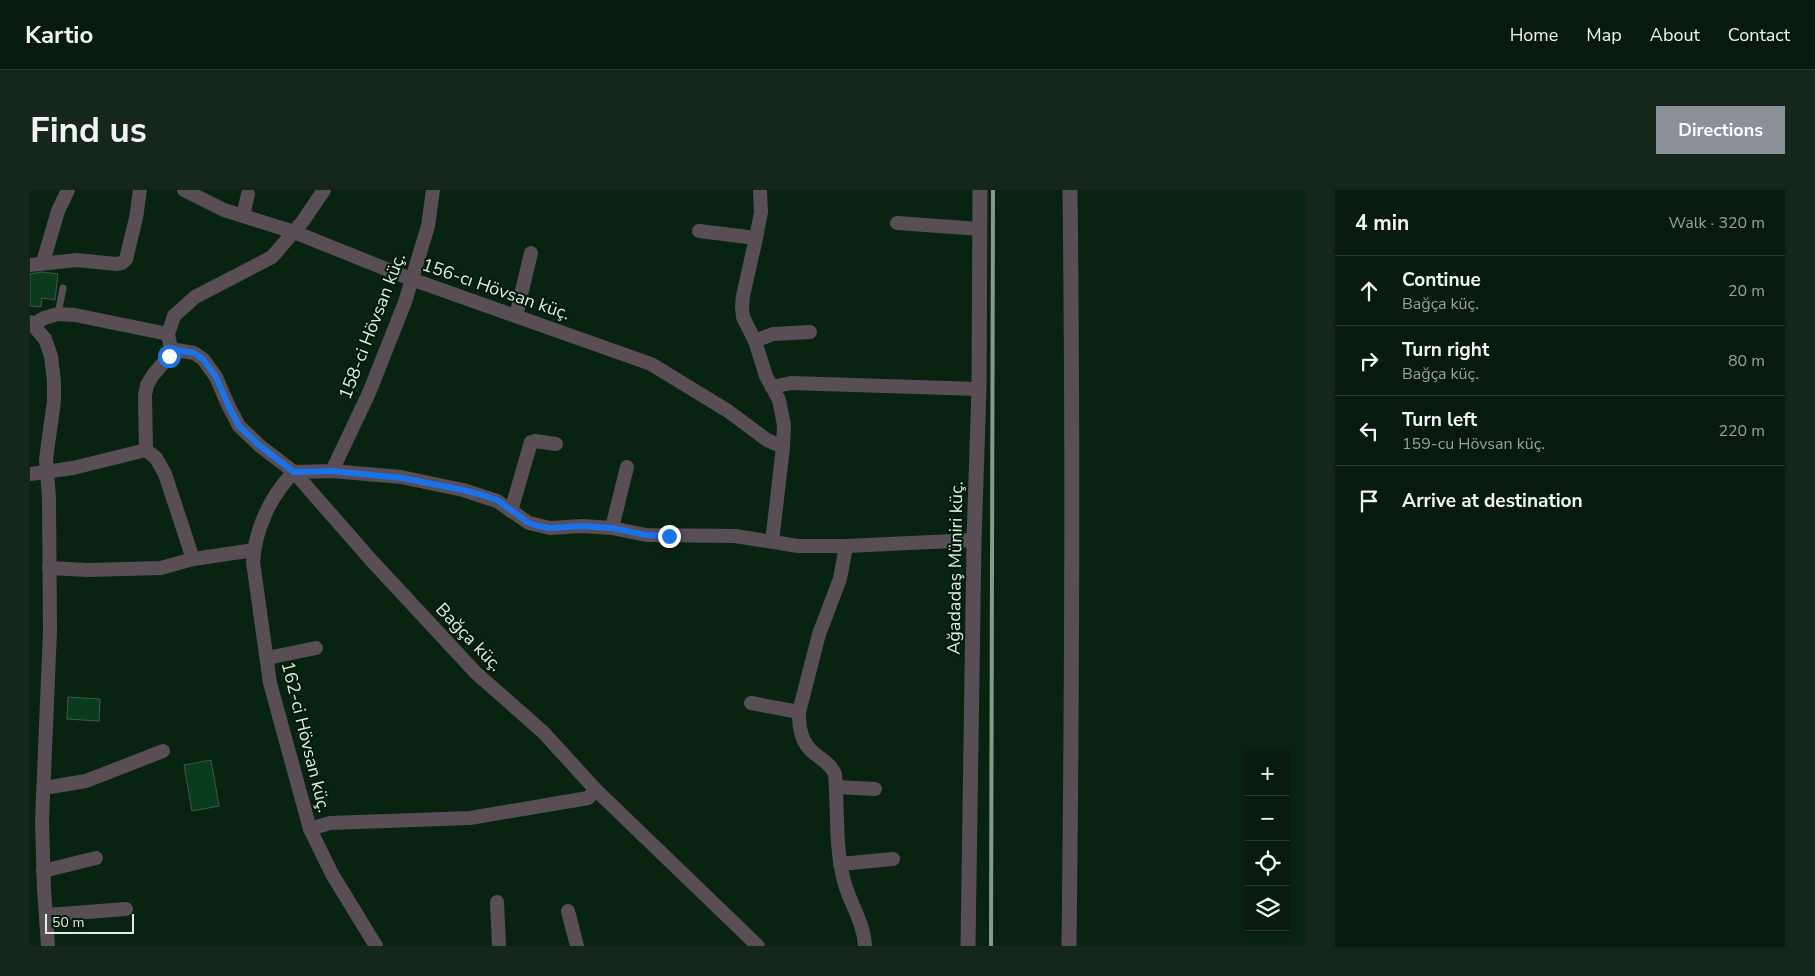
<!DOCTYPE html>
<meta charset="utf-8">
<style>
:root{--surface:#071a0d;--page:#15271b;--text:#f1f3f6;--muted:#98a19d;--line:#28382e;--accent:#8c9099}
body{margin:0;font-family:"Nunito Sans",sans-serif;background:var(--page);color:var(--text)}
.controls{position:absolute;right:15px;bottom:15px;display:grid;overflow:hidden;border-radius:0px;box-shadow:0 1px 4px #0004}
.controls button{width:45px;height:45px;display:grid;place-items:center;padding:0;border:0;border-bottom:1px solid var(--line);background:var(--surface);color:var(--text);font:25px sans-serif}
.scale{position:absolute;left:15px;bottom:12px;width:89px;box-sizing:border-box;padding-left:5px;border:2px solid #deeee1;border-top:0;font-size:14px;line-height:18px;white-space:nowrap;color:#deeee1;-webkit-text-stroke:4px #021908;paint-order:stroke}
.stop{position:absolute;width:15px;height:15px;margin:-11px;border:4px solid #1a73e8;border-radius:50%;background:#fff}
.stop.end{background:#1a73e8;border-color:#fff;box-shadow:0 1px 5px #0008}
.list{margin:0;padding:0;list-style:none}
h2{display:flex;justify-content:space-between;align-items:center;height:65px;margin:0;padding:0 20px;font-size:21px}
h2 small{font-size:16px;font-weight:400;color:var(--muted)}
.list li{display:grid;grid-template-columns:32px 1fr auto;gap:15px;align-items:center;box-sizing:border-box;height:70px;padding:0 20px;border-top:1px solid var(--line)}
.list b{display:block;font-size:19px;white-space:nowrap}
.list p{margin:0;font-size:16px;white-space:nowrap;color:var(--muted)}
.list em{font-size:16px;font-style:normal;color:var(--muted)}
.icon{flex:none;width:28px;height:28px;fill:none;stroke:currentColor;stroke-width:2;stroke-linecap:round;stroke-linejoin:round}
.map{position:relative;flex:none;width:1275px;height:756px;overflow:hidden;border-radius:0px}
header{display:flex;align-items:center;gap:30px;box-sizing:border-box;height:70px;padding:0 25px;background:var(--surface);border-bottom:1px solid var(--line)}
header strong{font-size:24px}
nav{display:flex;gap:28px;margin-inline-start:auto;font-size:18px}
.intro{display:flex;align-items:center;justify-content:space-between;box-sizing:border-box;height:120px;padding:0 30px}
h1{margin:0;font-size:35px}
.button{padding:12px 22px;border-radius:0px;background:var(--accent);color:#fff;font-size:18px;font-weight:700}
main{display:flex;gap:30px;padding:0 30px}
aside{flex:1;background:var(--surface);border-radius:0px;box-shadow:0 1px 4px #0004}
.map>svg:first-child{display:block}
.building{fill:#083c1c;stroke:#3f5a45}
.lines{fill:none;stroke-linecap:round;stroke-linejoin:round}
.service{stroke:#594d56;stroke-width:7}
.minor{stroke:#594d56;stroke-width:14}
.tertiary{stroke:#594d56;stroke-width:15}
.rail{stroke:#869a8b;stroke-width:4}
.route{stroke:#1a73e8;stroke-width:6}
.labels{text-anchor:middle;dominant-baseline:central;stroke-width:4;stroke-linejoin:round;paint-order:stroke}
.street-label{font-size:18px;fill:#deeee1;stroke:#021908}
</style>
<header>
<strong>Kartio</strong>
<nav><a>Home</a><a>Map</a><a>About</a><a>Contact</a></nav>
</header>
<div class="intro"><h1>Find us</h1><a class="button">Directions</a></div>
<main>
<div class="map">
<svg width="1275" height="756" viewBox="0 0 1275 756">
<rect width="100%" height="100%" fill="#092311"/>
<!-- building -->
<g class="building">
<polygon points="12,82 28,84 25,110 12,108 11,117 0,116 0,84"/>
<polygon points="38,507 70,509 69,531 37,529"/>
<polygon points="181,570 189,616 162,621 154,575"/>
</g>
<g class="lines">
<!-- service -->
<polyline class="service" points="28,124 33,98"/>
<!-- minor -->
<g class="minor">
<polyline points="154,0 194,20 264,42 381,89 621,174 698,221 737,250 753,257"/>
<polyline points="730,0 731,22 726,48 713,106 712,117 713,127 725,151 736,186 749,210 754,235 753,257 742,352"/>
<polyline points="213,26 218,4"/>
<polyline points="867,33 950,39"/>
<polyline points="669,41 726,48"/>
<polyline points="13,72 28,21 38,0"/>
<polyline points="0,75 47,70 86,74 92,73 96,69 106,28 110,0"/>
<polyline points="486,126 501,63"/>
<polyline points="0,132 15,149 21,166 24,192 24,211 16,269 19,308 20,441 12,631 14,699 18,756"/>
<polyline points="3,135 14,128 28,124 45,125 138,144"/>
<polyline points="725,151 743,144 780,142"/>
<polyline points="141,159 164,163 173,169 186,187 198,215 209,236 230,256 264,282 341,370 446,483 513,542 566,600 728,756"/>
<polyline points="742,197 761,193 949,199"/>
<polyline points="302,281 339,203 375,112 398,36 403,0"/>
<polyline points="0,284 43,278 116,260"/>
<polyline points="481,321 501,252 505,251 526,254"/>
<polyline points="582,338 597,277"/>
<path d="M816,356L810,389L789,444L769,522C769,539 771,553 785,564C794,571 800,574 805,584C808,618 805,654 813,687C818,711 834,731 835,756"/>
<polyline points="163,369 135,284 126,268 116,260 115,205 117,195 123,185 139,166 141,159 138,144 144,126 165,107 242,67 273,31 294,0"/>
<polyline points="19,378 58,380 131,378 163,369 224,360"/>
<polyline points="237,468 286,458"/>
<polyline points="721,513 769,522"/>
<polyline points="806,597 845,599"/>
<polyline points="14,598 56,591 133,561"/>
<polyline points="280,639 300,633 440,628 558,608 566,600"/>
<polyline points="810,674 863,669"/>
<polyline points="13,681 66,668"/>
<polyline points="467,712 469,756"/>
<polyline points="538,721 547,756"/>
<polyline points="17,725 96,719"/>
<path d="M346,756L302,684L280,639L240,493L223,372C225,339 241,305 264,282L302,281L371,287L433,300L467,311L499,333L520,338L552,336L582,338L616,345L705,346L768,356H816L944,350"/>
</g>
<!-- tertiary -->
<g class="tertiary">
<polyline points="938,756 944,350 949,199 950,0"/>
<path d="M1039,756C1042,504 1043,252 1040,0"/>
</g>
<!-- rail -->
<polyline class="rail" points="961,756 963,0"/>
</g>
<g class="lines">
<!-- route -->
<polyline class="route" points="139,166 141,159 164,163 173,169 186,187 198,215 209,236 230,256 264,282 302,281 372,288 433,300 456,306 467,310 499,333 508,336 520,338 552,336 582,338 616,345 639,346"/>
</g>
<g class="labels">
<!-- street labels -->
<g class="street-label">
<text transform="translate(466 99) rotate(19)">156-cı Hövsan küç.</text>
<text transform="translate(342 136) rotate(-69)">158-ci Hövsan küç.</text>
<text transform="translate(925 378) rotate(-89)">Ağadadaş Müniri küç.</text>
<text transform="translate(439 447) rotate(46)">Bağça küç.</text>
<text transform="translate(276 547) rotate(76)">162-ci Hövsan küç.</text>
</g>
</g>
</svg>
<div class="controls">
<button>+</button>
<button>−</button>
<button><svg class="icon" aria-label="locate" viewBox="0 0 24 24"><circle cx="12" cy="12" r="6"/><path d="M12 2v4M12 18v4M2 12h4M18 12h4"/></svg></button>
<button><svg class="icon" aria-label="layers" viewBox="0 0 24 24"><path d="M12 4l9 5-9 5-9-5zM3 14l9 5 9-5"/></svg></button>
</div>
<div class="scale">50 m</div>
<div class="stop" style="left:139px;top:166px"></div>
<div class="stop end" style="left:639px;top:346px"></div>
</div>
<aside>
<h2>4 min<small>Walk · 320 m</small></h2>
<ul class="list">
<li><svg class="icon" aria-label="ahead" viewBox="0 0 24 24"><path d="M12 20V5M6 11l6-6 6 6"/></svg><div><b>Continue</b><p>Bağça küç.</p></div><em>20 m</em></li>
<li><svg class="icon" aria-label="right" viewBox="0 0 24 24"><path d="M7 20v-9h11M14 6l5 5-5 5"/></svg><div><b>Turn right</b><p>Bağça küç.</p></div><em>80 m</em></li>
<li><svg class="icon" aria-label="left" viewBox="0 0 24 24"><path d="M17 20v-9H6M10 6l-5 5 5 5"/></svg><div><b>Turn left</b><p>159-cu Hövsan küç.</p></div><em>220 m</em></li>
<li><svg class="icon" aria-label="arrive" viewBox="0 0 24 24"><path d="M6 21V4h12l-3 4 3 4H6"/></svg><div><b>Arrive at destination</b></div></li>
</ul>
</aside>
</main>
